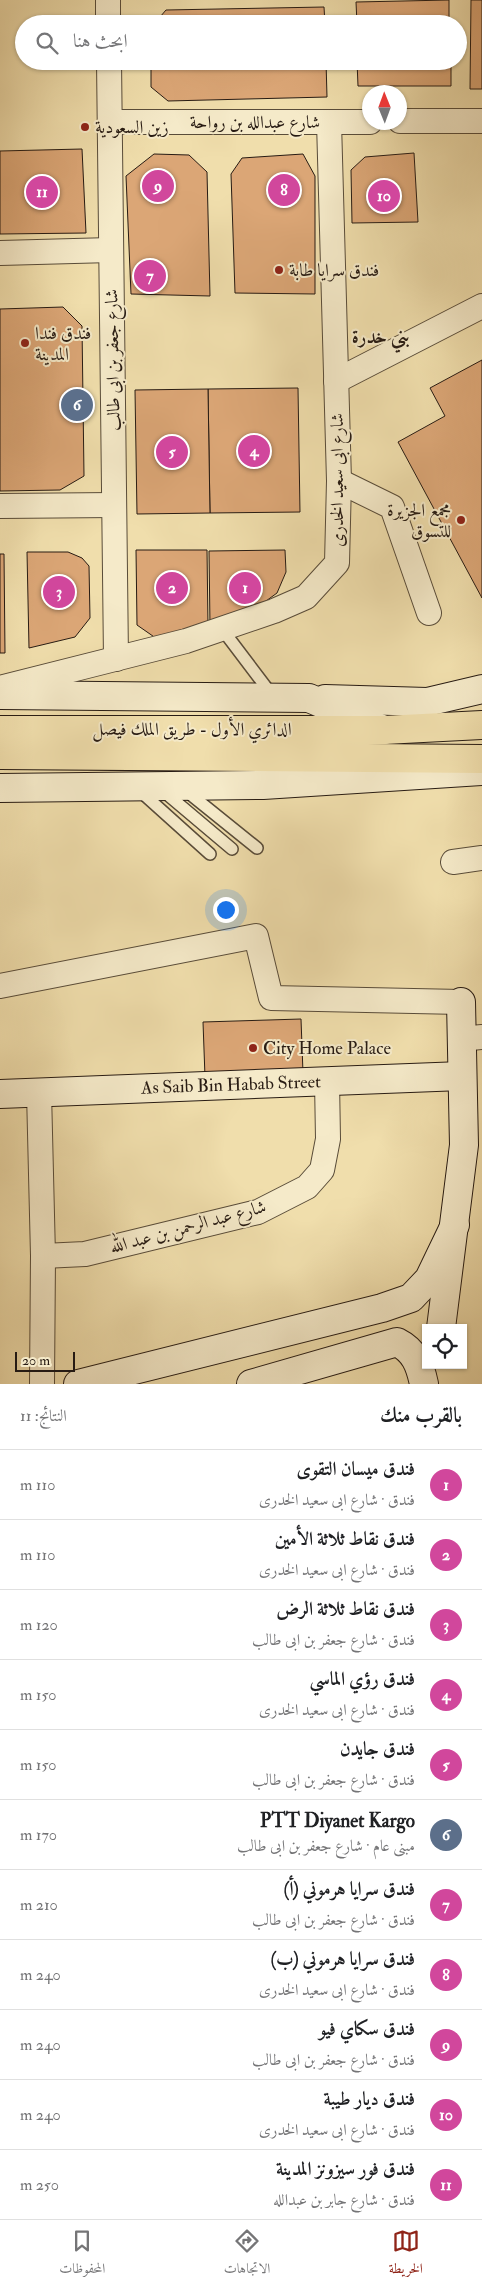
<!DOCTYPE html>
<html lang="ar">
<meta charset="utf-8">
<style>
:root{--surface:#fff;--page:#f2f2f2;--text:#202124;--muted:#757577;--line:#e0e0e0;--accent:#8f2418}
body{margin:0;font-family:"IM FELL Double Pica",Amiri,serif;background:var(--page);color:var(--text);direction:rtl}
.controls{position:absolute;right:15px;bottom:15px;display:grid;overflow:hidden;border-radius:0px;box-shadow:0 1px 4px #0004}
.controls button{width:45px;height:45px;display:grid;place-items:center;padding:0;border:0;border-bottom:1px solid var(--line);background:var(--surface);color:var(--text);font:25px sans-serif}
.compass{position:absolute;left:362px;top:85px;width:45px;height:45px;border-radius:50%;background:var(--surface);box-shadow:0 1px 4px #0004;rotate:359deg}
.scale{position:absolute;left:15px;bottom:12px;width:60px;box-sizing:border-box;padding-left:5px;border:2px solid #271b13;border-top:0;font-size:14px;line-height:18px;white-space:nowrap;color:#271b13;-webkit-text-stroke:4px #f5eac9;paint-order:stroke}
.you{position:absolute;left:225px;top:909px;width:18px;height:18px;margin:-12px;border:4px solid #fff;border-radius:50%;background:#1a73e8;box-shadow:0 0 0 8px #1a73e833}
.badge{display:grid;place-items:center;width:32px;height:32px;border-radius:50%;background:var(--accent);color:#fff;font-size:16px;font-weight:700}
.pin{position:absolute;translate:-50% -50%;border:2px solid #fff;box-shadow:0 1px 5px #0006}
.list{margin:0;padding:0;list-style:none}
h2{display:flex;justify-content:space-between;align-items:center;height:65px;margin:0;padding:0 20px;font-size:21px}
h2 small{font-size:16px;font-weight:400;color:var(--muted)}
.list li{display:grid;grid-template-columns:32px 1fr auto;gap:15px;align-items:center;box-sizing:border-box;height:70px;padding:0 20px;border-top:1px solid var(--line)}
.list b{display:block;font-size:19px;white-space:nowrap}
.list p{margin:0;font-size:16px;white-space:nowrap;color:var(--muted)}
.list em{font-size:16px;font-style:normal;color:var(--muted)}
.icon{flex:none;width:28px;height:28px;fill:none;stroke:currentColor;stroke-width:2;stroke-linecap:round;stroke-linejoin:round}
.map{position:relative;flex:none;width:482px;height:1384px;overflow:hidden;direction:ltr}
.search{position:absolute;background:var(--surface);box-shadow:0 1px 4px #0004;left:15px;right:15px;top:15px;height:55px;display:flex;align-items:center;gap:12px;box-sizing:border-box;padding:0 18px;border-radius:28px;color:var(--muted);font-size:19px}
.sheet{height:835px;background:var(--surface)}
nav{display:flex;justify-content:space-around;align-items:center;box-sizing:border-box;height:70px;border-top:1px solid var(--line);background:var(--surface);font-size:14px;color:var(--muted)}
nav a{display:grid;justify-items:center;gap:2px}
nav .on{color:var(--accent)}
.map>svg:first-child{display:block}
.building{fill:#dba676;stroke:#271b13}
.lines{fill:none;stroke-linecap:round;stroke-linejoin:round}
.lane-casing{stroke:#594c39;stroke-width:14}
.street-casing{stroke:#594c39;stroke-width:26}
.secondary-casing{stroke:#271b13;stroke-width:30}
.highway-casing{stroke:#271b13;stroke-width:30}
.lane{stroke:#f5eac9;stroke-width:11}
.street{stroke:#f5eac9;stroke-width:24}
.secondary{stroke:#f5eac9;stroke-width:28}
.highway{stroke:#f0deac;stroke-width:28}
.poi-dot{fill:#8f2418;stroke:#f5eac9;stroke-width:2}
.labels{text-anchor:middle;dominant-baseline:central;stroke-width:4;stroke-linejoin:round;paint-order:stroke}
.street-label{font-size:18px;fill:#271b13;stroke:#f5eac9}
.poi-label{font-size:18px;fill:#271b13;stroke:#f5eac9;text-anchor:start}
.neighbourhood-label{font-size:19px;font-weight:bold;fill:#271b13;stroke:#f5eac9}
</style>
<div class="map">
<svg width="482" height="1384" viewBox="0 0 482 1384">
<rect width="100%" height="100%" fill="#f0deac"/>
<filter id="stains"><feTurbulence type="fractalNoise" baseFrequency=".004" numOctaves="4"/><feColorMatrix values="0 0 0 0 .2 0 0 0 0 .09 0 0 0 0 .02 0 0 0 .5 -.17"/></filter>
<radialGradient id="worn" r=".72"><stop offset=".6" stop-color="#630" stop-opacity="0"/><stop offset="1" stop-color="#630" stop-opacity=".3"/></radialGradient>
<!-- building -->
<g class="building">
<polygon points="449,0 449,24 357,24 356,2"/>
<polygon points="471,0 482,0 482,89 470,89"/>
<polygon points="324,7 325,24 154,24 166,10"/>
<polygon points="151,61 326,61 327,97 168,101 151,87"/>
<polygon points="357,61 451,61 451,86 358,86"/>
<polygon points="82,149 86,233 0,234 0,151"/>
<polygon points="414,153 418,222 352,223 351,170 365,157"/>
<polygon points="154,154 189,155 207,172 210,296 131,294 126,176"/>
<polygon points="303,154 315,176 315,294 235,293 231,174 242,158"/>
<polygon points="63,307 82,326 84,476 60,490 0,491 0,309"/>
<polygon points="482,360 482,598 398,442 445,416 430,388"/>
<polygon points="298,388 300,512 210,513 208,389"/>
<polygon points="208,389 210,513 137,514 135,390"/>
<polygon points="136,550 207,550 208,626 160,641 137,625"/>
<polygon points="285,550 286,572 277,593 255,609 210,626 209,551"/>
<polygon points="27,552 68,552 82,558 89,566 90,618 75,637 29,648"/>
<polygon points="0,554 4,554 5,653 0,653"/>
<polygon points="301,1019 303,1073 205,1077 203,1022"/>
</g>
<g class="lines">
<defs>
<g id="lane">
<polyline points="222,629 272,695"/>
<polyline points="162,790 232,849"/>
<polyline points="185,790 257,848"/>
<polyline points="140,791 210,854"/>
</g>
<g id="street">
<polyline points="108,0 108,24"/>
<polyline points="109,61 116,659"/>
<polyline points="400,121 482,121"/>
<polyline points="110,122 370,122"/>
<polyline points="0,253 111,250"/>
<polyline points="336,381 482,306"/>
<polyline points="339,481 392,507 429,613"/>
<polyline points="0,506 114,505"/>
<polyline points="0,688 186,641 274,611 306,597 337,563 339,481 329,122"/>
<polyline points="453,862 482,858"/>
<polyline points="0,986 256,936 271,998 461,1002"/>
<polyline points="461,1039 482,1037"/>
<polyline points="39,1092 43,1256 42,1384"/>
<polyline points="43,1256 85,1254 258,1212 307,1187 322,1170 328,1139 327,1081"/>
</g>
<g id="secondary">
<polyline points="0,695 309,698 384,730"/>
<polyline points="325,699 427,702 482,689"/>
<polyline points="0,788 263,785 482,771"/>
<polyline points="0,1094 462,1076"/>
<polyline points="441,1328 464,1145 461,1002"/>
<polyline points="78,1384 382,1308 411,1298 429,1279 455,1225"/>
<path d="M251,1384L397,1342C415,1351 420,1365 424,1384"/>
</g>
<g id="highway">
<polyline points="0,730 384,730 482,725"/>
<polyline points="0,755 482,759"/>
</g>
</defs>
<!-- lane casing -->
<use href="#lane" class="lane-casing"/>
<!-- street casing -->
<use href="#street" class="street-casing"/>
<!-- secondary casing -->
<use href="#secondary" class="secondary-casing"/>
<!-- highway casing -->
<use href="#highway" class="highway-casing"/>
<!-- lane -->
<use href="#lane" class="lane"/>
<!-- street -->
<use href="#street" class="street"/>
<!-- secondary -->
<use href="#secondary" class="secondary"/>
<!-- highway -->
<use href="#highway" class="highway"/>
</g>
<!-- markers -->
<g class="poi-dot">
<circle cx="85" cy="127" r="5"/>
<circle cx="279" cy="270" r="5"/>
<circle cx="25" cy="343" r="5"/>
<circle cx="461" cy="520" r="5"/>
<circle cx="253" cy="1048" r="5"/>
</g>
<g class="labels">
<!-- street labels -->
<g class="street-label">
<text x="255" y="122">شارع عبدالله بن رواحة</text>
<text transform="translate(113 360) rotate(-91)">شارع جعفر بن ابى طالب</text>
<text transform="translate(337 480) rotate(-90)">شارع ابى سعيد الخدرى</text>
<text x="192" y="729">الدائري الأول - طريق الملك فيصل</text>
<text transform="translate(231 1085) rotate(-2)">As Saib Bin Habab Street</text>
<text transform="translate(188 1227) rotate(-15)">شارع عبد الرحمن بن عبد الله</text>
</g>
<!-- poi labels -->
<g class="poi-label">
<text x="95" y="127">زين السعودية</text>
<text x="289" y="270">فندق سرايا طابة</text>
<text x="35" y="333">فندق فندا<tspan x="35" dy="21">المدينة</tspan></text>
<text x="451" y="510" text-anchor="end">مجمع الجزيرة<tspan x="451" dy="21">للتسوق</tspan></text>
<text x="263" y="1048">City Home Palace</text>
</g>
<!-- neighbourhood labels -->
<g class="neighbourhood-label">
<text x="381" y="337">بني خدرة</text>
</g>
</g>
<rect width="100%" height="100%" filter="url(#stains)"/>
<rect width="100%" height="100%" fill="url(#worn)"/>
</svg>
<div class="controls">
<button><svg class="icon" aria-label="locate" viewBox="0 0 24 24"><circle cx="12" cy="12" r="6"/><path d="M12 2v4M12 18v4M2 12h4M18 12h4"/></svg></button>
</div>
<svg class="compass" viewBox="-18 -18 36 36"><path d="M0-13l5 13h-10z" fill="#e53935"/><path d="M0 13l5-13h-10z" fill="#757577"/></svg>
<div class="scale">20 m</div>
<div class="you"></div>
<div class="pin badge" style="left:245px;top:588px;background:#d1479c">1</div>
<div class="pin badge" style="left:172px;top:588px;background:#d1479c">2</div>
<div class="pin badge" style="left:59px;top:592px;background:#d1479c">3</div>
<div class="pin badge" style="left:254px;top:451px;background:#d1479c">4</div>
<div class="pin badge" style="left:172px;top:452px;background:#d1479c">5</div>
<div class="pin badge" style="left:77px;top:405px;background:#5c6f8a">6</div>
<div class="pin badge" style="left:150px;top:276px;background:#d1479c">7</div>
<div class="pin badge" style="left:284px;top:190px;background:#d1479c">8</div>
<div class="pin badge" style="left:158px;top:186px;background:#d1479c">9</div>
<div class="pin badge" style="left:384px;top:196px;background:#d1479c">10</div>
<div class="pin badge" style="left:42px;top:192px;background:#d1479c">11</div>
<div class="search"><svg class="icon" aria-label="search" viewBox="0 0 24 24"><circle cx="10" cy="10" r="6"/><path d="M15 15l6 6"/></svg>ابحث هنا</div>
</div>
<section class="sheet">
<h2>بالقرب منك<small>النتائج: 11</small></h2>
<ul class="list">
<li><span class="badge" style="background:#d1479c">1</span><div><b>فندق ميسان التقوى</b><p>فندق · شارع ابى سعيد الخدرى</p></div><em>110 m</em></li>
<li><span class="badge" style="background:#d1479c">2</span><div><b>فندق نقاط ثلاثة الأمين</b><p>فندق · شارع ابى سعيد الخدرى</p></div><em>110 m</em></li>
<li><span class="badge" style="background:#d1479c">3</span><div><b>فندق نقاط ثلاثة الرض</b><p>فندق · شارع جعفر بن ابى طالب</p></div><em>120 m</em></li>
<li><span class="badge" style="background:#d1479c">4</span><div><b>فندق رؤي الماسي</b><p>فندق · شارع ابى سعيد الخدرى</p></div><em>150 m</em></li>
<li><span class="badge" style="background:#d1479c">5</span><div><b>فندق جايدن</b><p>فندق · شارع جعفر بن ابى طالب</p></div><em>150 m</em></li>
<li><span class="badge" style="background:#5c6f8a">6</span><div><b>PTT Diyanet Kargo</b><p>مبنى عام · شارع جعفر بن ابى طالب</p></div><em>170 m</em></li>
<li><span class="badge" style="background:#d1479c">7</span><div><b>فندق سرايا هرموني (أ)</b><p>فندق · شارع جعفر بن ابى طالب</p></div><em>210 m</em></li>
<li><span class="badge" style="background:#d1479c">8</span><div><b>فندق سرايا هرموني (ب)</b><p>فندق · شارع ابى سعيد الخدرى</p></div><em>240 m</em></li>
<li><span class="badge" style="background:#d1479c">9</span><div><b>فندق سكاي فيو</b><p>فندق · شارع جعفر بن ابى طالب</p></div><em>240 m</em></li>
<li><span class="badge" style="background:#d1479c">10</span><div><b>فندق ديار طيبة</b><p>فندق · شارع ابى سعيد الخدرى</p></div><em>240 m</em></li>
<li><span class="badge" style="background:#d1479c">11</span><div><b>فندق فور سيزونز المدينة</b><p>فندق · شارع جابر بن عبدالله</p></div><em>250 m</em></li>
</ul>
</section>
<nav>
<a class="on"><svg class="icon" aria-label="map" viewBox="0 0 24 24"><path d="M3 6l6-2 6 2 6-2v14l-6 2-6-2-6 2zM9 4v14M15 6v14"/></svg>الخريطة</a>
<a><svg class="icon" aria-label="directions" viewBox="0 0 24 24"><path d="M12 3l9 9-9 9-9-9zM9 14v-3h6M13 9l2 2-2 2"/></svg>الاتجاهات</a>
<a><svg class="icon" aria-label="saved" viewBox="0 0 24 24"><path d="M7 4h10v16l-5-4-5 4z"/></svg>المحفوظات</a>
</nav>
